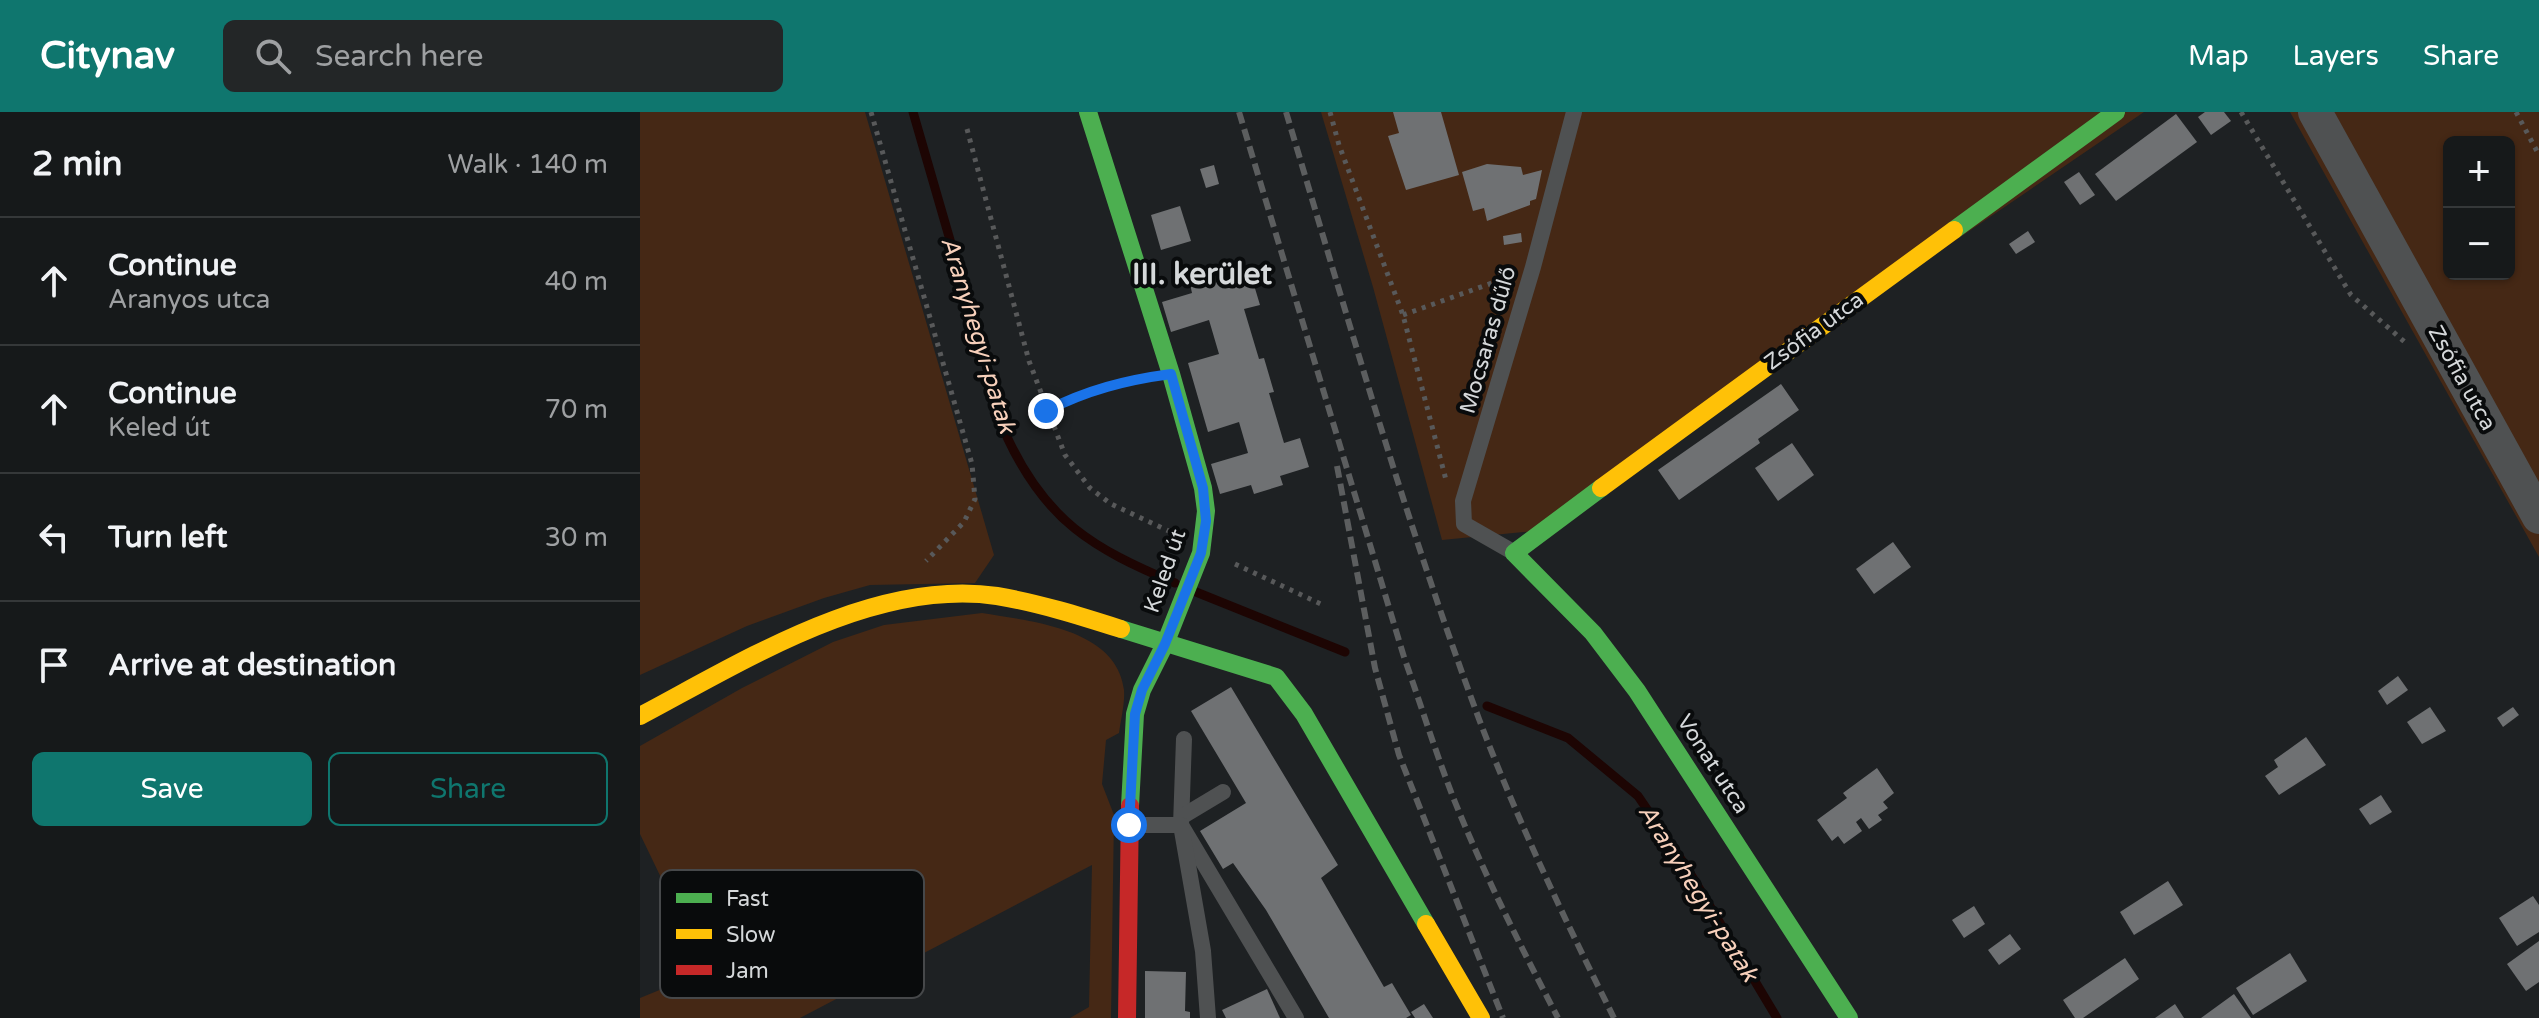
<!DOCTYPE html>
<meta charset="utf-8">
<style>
:root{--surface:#16191a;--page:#232627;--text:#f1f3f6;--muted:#9ea0a2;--line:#353839;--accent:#0f766e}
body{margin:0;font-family:"Varela Round",sans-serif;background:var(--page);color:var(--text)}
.controls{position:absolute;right:24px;top:24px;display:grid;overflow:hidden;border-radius:12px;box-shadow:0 2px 6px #0004}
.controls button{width:72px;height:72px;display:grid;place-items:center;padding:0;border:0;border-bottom:2px solid var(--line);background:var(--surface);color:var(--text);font:40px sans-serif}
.stop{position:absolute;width:24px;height:24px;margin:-18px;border:6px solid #1a73e8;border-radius:50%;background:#fff}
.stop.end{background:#1a73e8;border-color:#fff;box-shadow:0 2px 8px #0008}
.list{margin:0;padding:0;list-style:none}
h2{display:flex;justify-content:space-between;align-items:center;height:104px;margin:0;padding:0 32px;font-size:34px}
h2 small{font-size:26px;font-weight:400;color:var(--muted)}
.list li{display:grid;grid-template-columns:52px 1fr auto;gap:24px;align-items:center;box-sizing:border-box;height:128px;padding:0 32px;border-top:2px solid var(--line)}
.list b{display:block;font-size:30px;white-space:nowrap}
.list p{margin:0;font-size:26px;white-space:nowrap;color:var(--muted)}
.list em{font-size:26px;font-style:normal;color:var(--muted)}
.actions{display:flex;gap:16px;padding:24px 32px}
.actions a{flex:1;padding:18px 0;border:2px solid var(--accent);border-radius:12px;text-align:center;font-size:28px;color:var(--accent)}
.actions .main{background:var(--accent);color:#fff}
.icon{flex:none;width:44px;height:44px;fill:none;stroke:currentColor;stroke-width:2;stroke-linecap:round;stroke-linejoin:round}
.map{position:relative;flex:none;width:1899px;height:906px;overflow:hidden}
header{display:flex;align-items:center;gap:48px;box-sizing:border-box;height:112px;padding:0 40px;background:var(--accent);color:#fff}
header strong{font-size:38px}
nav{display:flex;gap:44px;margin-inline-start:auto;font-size:28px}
.search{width:560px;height:72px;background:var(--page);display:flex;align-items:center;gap:20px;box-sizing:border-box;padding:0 28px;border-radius:12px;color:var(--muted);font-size:30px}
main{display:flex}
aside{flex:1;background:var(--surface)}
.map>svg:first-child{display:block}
.green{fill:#452815;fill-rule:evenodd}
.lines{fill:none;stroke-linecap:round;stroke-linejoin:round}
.stream{stroke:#1d0503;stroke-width:9}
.building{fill:#6f7173}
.path{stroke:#58595a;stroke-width:5;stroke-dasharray:4 6;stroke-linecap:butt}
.lane{stroke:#4f5152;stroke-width:16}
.street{stroke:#4f5152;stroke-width:34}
.fast{stroke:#4caf50;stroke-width:18}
.slow{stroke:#ffc107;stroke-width:18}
.jam{stroke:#c62828;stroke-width:18}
.rail{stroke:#5c5e5f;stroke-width:6;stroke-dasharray:12 6;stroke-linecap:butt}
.route{stroke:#1a73e8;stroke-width:10}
.labels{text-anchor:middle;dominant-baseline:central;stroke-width:8;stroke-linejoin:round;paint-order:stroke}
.street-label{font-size:22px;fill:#d5d8da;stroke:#090b0c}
.water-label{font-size:24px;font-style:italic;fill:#f7d0bb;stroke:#090b0c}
.district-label{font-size:30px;font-weight:bold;fill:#d5d8da;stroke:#090b0c}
.key{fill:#090b0c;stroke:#46484a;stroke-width:2}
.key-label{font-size:22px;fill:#d5d8da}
</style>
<header>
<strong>Citynav</strong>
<div class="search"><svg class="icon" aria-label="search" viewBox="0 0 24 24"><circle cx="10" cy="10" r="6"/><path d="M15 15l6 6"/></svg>Search here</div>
<nav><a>Map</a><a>Layers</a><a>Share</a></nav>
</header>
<main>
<aside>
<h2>2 min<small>Walk · 140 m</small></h2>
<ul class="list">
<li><svg class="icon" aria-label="ahead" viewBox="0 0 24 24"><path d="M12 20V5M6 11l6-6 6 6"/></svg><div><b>Continue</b><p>Aranyos utca</p></div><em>40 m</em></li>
<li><svg class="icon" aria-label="ahead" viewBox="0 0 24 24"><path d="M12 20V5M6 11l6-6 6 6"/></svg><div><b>Continue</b><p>Keled út</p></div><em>70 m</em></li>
<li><svg class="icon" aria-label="left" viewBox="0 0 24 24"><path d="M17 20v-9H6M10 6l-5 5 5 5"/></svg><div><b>Turn left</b></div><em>30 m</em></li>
<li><svg class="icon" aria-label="arrive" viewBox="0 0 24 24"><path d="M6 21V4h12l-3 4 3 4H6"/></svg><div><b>Arrive at destination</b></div></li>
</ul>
<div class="actions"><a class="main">Save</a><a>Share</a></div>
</aside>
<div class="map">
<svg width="1899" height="906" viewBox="0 0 1899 906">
<rect width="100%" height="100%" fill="#1e2123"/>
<!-- green -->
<g class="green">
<polygon points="0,0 225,0 354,443 335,471 230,473 184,486 107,514 0,563"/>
<polygon points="681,0 1504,0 1134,252 904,418 802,428 733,175"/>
<path d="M1650,0H1899V445ZM1809,30H1869V162H1809Z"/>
<path d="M342,501C389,509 477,516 484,578C485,591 481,607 479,621L466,628L462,672L474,703L471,906H430L449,895L452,753L160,906H0V886L66,859L0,722V634L102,576L193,530L244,513Z"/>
</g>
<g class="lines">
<!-- stream -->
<g class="stream">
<path d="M273,0L367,325C406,409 452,436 535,471"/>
<polyline points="556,480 705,540"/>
<polyline points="847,594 928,626 998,684 1047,756 1137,906"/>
</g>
</g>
<!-- building -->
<g class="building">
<polygon points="753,0 801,0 819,63 766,78 748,24 759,21"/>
<polygon points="1565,0 1584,0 1591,9 1571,23 1558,5"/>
<polygon points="1536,2 1557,30 1476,89 1455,62"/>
<polygon points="847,52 881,55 883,63 902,58 896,87 890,89 890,93 847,109 844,96 833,99 822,60"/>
<polygon points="574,53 579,72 566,76 560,57"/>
<polygon points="1439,60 1455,83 1440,93 1424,70"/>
<polygon points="540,94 551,129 521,138 511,103"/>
<polygon points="1388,119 1395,130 1376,142 1369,132"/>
<polygon points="881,121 882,130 864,133 863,124"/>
<polygon points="579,163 582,172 611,163 620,193 604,197 619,247 624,246 634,280 629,281 644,331 660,326 669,355 640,364 643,373 614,382 611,373 580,382 571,352 608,341 599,310 568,320 548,251 579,242 569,208 531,220 522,190 552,181 550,172"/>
<polygon points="1141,272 1159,298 1118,327 1120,331 1039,388 1018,358"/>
<polygon points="1152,331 1174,363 1138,389 1115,356"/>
<polygon points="1253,430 1271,455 1234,482 1216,457"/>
<polygon points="1758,564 1768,578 1747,593 1738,579"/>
<polygon points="591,575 698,753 681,766 744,875 752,871 771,903 766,906 689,906 626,798 593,751 583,757 560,719 606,691 551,599"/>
<polygon points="1790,595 1806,619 1782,632 1767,610"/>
<polygon points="1873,595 1879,603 1863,615 1857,606"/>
<polygon points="1666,625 1686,653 1639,683 1625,664 1638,655 1634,648"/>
<polygon points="1237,656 1254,681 1243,690 1248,696 1238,703 1242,708 1229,717 1221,706 1216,710 1222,719 1204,732 1198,724 1192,729 1177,708 1207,686 1203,681"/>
<polygon points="1741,683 1752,700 1730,713 1719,697"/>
<polygon points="1528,769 1543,793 1494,823 1480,800"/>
<polygon points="1893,784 1899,793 1899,820 1877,834 1859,806"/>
<polygon points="1334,794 1345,812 1324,826 1312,808"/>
<polygon points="1370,822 1381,837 1359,853 1348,838"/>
<polygon points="1899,829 1899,870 1886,879 1867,852"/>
<polygon points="1650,841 1667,869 1613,903 1596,876"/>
<polygon points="1485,846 1499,867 1443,906 1435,906 1423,888"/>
<polygon points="505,859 546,860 545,899 550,900 550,906 505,906"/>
<polygon points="627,877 640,906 586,906 582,898"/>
<polygon points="1594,882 1611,906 1561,906"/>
<polygon points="784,892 793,906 775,906 771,900"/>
<polygon points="1535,892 1544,906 1515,906"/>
</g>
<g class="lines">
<!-- path -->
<g class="path">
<polyline points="231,0 332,352 335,387 324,410 286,449"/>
<polyline points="690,0 699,33 763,203 806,368"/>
<polyline points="1601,0 1711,183 1767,232"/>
<polyline points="1876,0 1899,43"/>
<polyline points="327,17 389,249 425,343 450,376 471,392 531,420"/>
<polyline points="763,203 866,166"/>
<polyline points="406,299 433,285 495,266"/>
<polyline points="595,452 681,492"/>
</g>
<!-- lane -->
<g class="lane">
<polyline points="873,440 824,412 823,389 893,155 934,0"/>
<polyline points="544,627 541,713 656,906"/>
<polyline points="543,704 583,680"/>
<polyline points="489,713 541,713 563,839 568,906"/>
</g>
<!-- street -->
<polyline class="street" points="1675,0 1899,405"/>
<!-- fast -->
<g class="fast">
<polyline points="448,0 531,262 563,376 566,399 561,441 525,532 502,578 495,602 490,694"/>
<polyline points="1314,118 1476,0"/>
<polyline points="961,376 874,441 953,521 997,579 1209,906"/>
<polyline points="481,517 636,565 664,602 786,812"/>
</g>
<!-- slow -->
<g class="slow">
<polyline points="961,376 1314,118"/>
<path d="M0,604C104,549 234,466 357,484C399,491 440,504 481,517"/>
<polyline points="786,812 841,906"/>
</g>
<!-- jam -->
<polyline class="jam" points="487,906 490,694"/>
<!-- rail -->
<g class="rail">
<path d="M599,0L764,545C781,593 796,642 815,690C845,764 881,835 918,906"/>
<path d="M646,0C707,203 765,408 839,607C878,710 925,808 974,906"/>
<polyline points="697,354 735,556 759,643 863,906"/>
</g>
</g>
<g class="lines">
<!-- route -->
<path class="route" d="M406,299C447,278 486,268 531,262L563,376L566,409L561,441L525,532L502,578L495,602L489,713"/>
</g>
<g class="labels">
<!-- street labels -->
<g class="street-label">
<text transform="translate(1174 219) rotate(-36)">Zsófia utca</text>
<text transform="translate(848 228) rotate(-74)">Mocsaras dűlő</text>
<text transform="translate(1822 266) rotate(61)">Zsófia utca</text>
<text transform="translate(525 459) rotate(-71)">Keled út</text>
<text transform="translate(1073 652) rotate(57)">Vonat utca</text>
</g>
<!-- water labels -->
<g class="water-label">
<text transform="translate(338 223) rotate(73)">Aranyhegyi-patak</text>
<text transform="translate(1058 781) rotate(58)">Aranyhegyi-patak</text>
</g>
<!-- district labels -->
<g class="district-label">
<text x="562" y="162">III. kerület</text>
</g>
</g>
<!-- legend -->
<rect x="20" y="758" width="264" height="128" rx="12" class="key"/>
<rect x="36" y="781" width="36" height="10" fill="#4caf50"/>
<rect x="36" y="817" width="36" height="10" fill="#ffc107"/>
<rect x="36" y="853" width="36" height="10" fill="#c62828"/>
<g class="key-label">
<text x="86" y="794">Fast</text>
<text x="86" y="830">Slow</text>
<text x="86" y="866">Jam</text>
</g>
</svg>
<div class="controls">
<button>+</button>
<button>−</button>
</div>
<div class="stop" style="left:489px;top:713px"></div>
<div class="stop end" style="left:406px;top:299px"></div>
</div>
</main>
